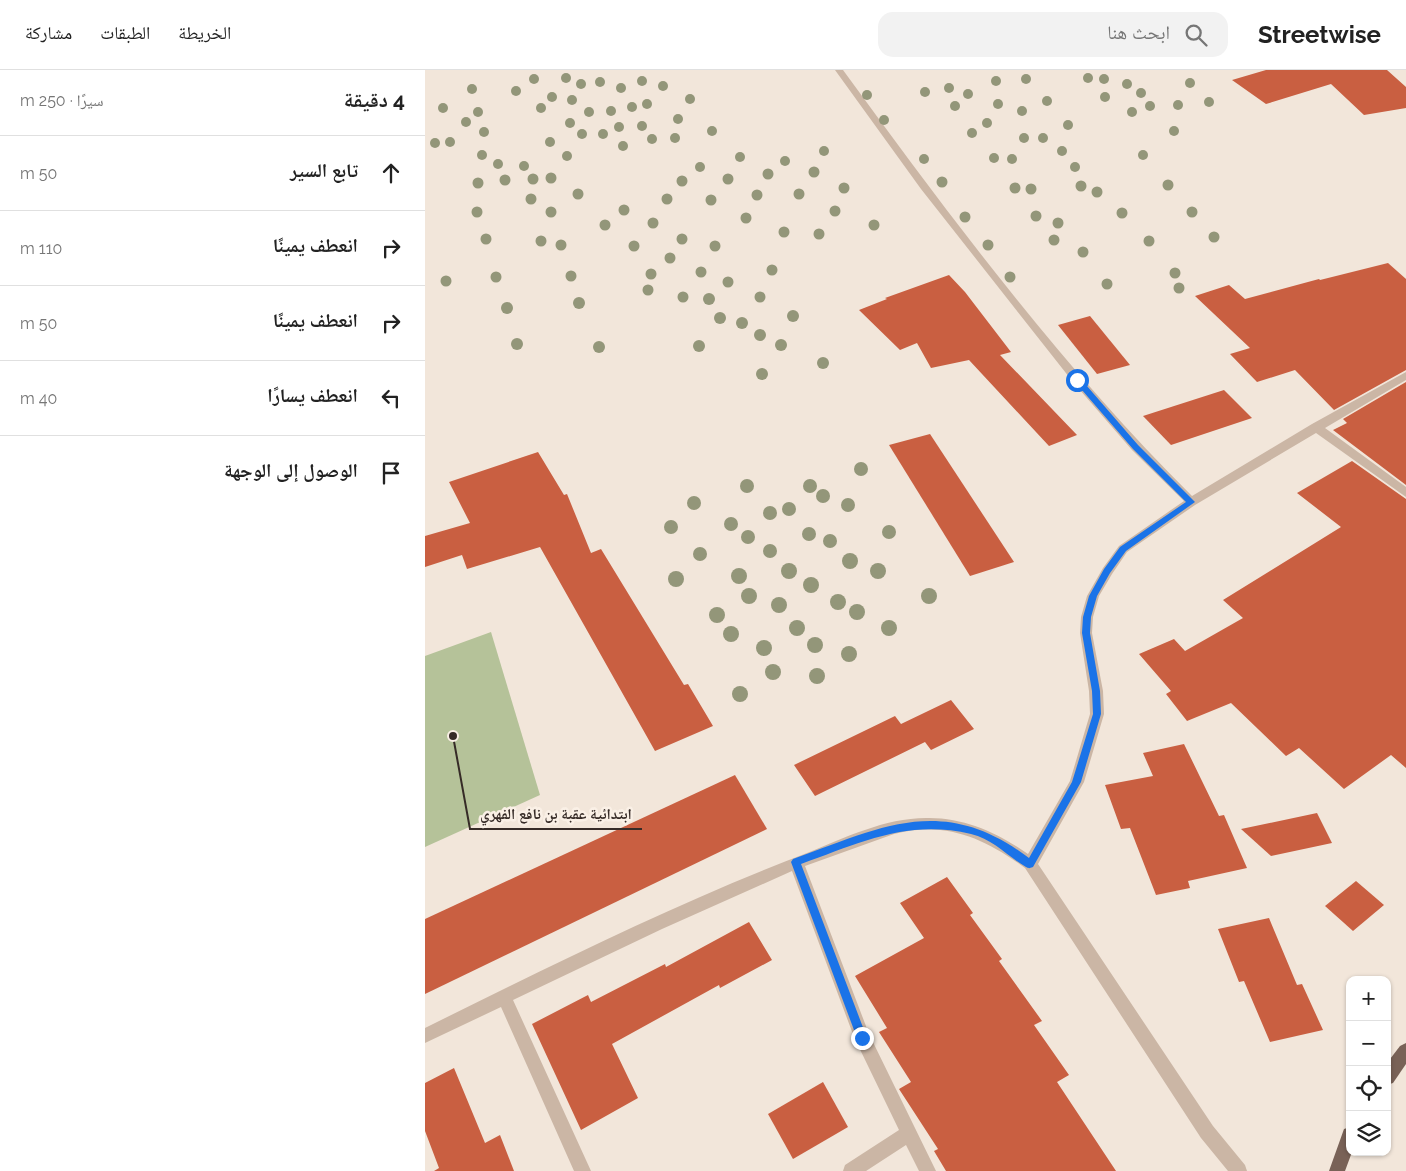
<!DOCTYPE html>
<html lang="ar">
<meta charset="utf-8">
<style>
:root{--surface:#fff;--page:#f2f2f2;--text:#222;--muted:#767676;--line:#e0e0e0}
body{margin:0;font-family:Raleway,"Noto Naskh Arabic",sans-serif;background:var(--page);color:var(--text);direction:rtl}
.controls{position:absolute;right:15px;bottom:15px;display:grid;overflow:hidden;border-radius:10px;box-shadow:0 1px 4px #0004}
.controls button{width:45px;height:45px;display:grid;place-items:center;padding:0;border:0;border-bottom:1px solid var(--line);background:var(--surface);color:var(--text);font:25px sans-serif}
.stop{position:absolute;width:15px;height:15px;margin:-11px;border:4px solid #1a73e8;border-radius:50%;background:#fff}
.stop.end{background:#1a73e8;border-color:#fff;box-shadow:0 1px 5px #0008}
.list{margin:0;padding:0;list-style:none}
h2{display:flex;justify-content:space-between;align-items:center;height:65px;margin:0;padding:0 20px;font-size:21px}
h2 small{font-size:16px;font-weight:400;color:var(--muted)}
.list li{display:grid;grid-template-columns:32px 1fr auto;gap:15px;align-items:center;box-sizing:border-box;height:75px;padding:0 20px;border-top:1px solid var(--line)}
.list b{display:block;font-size:19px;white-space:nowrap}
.list em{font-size:16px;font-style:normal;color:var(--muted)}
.icon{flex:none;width:28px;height:28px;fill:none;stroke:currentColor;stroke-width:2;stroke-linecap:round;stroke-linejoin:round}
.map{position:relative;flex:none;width:981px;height:1101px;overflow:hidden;direction:ltr}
header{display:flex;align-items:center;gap:30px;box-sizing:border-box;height:70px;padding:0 25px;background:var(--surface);border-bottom:1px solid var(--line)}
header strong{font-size:24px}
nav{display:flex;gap:28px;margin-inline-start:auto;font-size:18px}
.search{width:350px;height:45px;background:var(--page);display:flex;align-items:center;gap:12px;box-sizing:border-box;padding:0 18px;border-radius:15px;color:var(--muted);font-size:19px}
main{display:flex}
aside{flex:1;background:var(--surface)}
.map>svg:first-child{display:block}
.green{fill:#b5c299}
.building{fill:#c95f41}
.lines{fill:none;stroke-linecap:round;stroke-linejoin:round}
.minor{fill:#cbb6a5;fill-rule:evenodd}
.major{fill:#796257;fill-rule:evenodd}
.tree{fill:#939679}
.route{fill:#1a73e8}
.leader{fill:none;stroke:#362b27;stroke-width:2}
.callout-dot{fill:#362b27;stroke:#faf0e6;stroke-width:2}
.callout-label{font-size:15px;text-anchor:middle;font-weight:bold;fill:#362b27;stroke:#faf0e6;stroke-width:5;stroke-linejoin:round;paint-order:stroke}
</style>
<header>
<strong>Streetwise</strong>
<div class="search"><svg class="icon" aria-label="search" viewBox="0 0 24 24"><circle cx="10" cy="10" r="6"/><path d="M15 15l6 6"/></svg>ابحث هنا</div>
<nav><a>الخريطة</a><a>الطبقات</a><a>مشاركة</a></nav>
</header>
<main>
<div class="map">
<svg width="981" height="1101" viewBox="0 0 981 1101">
<rect width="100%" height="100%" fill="#f2e6da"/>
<!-- green -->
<polygon class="green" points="66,562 115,725 0,777 0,586"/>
<!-- building -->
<g class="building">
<polygon points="841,0 962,0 981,17 981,38 939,45 906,14 841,34 807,10"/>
<polygon points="963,193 981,209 981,300 909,340 870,300 832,312 805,284 825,278 770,226 804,215 820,229 894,209 895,210"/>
<polygon points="524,205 540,222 586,282 575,285 652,365 624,376 544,290 506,298 492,273 475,280 434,240 462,229 460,228"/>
<polygon points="665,246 705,295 672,304 633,255"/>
<polygon points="981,312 981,415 908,360 922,353 918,349"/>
<polygon points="799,320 827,348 746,375 718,346"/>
<polygon points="505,364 589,492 545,506 464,375"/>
<polygon points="113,382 139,425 142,424 166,483 176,479 259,615 263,614 288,656 230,681 115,477 42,499 37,485 0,497 0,466 45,453 24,412"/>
<polygon points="927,391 981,429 981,698 966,685 919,719 874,678 861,686 806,633 762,651 741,624 746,621 714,584 749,569 760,581 818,548 798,530 916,457 872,423"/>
<polygon points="526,630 549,659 506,680 500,672 390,726 369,695 470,646 476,654"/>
<polygon points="759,674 794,746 799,745 822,798 763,811 765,818 731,825 705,758 696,759 680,715 728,706 718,683"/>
<polygon points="310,705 342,759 0,924 0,849"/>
<polygon points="892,743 907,773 846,786 816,759"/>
<polygon points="522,807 548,843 545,845 577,889 574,891 617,951 609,955 644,1005 632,1012 691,1101 521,1101 509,1081 513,1079 474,1019 486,1012 454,962 462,958 430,906 499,868 475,833"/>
<polygon points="931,811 959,835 928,861 900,836"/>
<polygon points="844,848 872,915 877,914 898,960 845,972 819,911 814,912 793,859"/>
<polygon points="324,852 347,890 295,918 294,915 187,974 213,1028 156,1060 107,954 163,925 166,932 240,894 241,897"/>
<polygon points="29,998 60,1073 75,1065 89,1101 9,1101 14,1098 0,1061 0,1013"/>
<polygon points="398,1012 423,1057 368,1089 343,1044"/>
</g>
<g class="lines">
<!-- minor -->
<path class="minor" d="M410,0H418C526,148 637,297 767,426L887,354L981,302V310L900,358L981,417V427L891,363L770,435L702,482L687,504L674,526L668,547L667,563L678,621L679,644L659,712L613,794L788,1056L820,1095L822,1101H803L776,1068L600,798C559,768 521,751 469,764L380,796L444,964L511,1101H494L481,1075L441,1101H418L420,1095L474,1060L429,967L367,801L237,859L88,930L166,1101H149L76,937L0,973V958C125,896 253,832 382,783C419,768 460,748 501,748C539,747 573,763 603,784L645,711L665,644L664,621L655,563L656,547L662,526L678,498L694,476L759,431L707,380L648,312L496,119Z"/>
<!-- major -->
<g class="major">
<polygon points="981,973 981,994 968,1013 962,1015 962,993 975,976"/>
<polygon points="925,1057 925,1082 927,1082 920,1101 904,1101 919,1059"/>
</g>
</g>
<!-- trees -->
<g class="tree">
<circle cx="141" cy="8" r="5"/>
<circle cx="663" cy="8" r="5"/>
<circle cx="109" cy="9" r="5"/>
<circle cx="601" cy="9" r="5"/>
<circle cx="679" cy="9" r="5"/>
<circle cx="217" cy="11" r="5"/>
<circle cx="571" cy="11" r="5"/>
<circle cx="175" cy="12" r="5"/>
<circle cx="765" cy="13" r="5"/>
<circle cx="156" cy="14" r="5"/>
<circle cx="702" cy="14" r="5"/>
<circle cx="238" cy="16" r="5"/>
<circle cx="196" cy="18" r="5"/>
<circle cx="524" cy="18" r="5"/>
<circle cx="47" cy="19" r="5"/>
<circle cx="91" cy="21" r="5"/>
<circle cx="500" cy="22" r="5"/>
<circle cx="716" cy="23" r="5"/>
<circle cx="543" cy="24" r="5"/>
<circle cx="442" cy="25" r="5"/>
<circle cx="127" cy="27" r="5"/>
<circle cx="680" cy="27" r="5"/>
<circle cx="265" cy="29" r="5"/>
<circle cx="147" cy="30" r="5"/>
<circle cx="622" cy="31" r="5"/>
<circle cx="784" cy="32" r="5"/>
<circle cx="222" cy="34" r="5"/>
<circle cx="573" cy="34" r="5"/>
<circle cx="753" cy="35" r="5"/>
<circle cx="530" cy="36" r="5"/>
<circle cx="725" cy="36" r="5"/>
<circle cx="207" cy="37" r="5"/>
<circle cx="18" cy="38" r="5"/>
<circle cx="116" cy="38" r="5"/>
<circle cx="186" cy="41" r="5"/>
<circle cx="597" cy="41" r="5"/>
<circle cx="53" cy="42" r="5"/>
<circle cx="164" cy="42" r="5"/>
<circle cx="707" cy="42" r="5"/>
<circle cx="253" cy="49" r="5"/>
<circle cx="459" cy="50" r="5"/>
<circle cx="41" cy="52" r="5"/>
<circle cx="145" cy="53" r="5"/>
<circle cx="562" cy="53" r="5"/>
<circle cx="643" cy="55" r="5"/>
<circle cx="217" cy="56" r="5"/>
<circle cx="194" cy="57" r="5"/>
<circle cx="287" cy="61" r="5"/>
<circle cx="749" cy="61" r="5"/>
<circle cx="59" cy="62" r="5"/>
<circle cx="547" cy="63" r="5"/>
<circle cx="157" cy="64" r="5"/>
<circle cx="178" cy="64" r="5"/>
<circle cx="250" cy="68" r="5"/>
<circle cx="599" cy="68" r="5"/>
<circle cx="618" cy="68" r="5"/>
<circle cx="227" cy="69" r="5"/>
<circle cx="25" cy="72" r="5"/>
<circle cx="125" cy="72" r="5"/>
<circle cx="10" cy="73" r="5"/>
<circle cx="198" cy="76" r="5"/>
<circle cx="399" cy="81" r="5"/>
<circle cx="637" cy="81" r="5"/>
<circle cx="57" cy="85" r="5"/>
<circle cx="718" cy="85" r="5"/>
<circle cx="142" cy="86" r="5"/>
<circle cx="315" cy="87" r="5"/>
<circle cx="569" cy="88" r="5"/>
<circle cx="499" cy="89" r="5"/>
<circle cx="587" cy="89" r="5"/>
<circle cx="360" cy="91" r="5"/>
<circle cx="73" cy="94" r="5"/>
<circle cx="99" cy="96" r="5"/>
<circle cx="275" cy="97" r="5"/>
<circle cx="650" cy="97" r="5"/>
<circle cx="389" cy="102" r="5.5"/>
<circle cx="343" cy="104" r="5.5"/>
<circle cx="126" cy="108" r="5.5"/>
<circle cx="108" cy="109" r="5.5"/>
<circle cx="303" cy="109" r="5.5"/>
<circle cx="80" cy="110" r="5.5"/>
<circle cx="257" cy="111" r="5.5"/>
<circle cx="517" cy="112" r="5.5"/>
<circle cx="53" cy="113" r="5.5"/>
<circle cx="743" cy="115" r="5.5"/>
<circle cx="656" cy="116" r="5.5"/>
<circle cx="419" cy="118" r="5.5"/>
<circle cx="590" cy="118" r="5.5"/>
<circle cx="606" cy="119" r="5.5"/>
<circle cx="672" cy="122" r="5.5"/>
<circle cx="153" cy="124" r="5.5"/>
<circle cx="374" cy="124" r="5.5"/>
<circle cx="332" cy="125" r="5.5"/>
<circle cx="106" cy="129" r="5.5"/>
<circle cx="242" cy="129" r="5.5"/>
<circle cx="286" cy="130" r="5.5"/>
<circle cx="199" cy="140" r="5.5"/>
<circle cx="410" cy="141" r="5.5"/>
<circle cx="52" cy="142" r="5.5"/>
<circle cx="126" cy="142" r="5.5"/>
<circle cx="767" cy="142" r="5.5"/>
<circle cx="697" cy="143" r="5.5"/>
<circle cx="611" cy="146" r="5.5"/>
<circle cx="540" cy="147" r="5.5"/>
<circle cx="321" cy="148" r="5.5"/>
<circle cx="228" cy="153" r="5.5"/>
<circle cx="633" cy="153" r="5.5"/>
<circle cx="180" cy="155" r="5.5"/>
<circle cx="449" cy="155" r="5.5"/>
<circle cx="359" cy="162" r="5.5"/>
<circle cx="394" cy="164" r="5.5"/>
<circle cx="789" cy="167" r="5.5"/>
<circle cx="61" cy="169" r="5.5"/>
<circle cx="257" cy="169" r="5.5"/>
<circle cx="629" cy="170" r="5.5"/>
<circle cx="116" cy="171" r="5.5"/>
<circle cx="724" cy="171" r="5.5"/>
<circle cx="136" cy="175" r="5.5"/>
<circle cx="563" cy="175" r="5.5"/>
<circle cx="209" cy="176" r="5.5"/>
<circle cx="290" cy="176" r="5.5"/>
<circle cx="658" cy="182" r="5.5"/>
<circle cx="245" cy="188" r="5.5"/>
<circle cx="347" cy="200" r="5.5"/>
<circle cx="276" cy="202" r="5.5"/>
<circle cx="750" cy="203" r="5.5"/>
<circle cx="226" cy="204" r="5.5"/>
<circle cx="146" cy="206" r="5.5"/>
<circle cx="71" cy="207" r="5.5"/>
<circle cx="585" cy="207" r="5.5"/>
<circle cx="21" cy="211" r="5.5"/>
<circle cx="303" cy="212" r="5.5"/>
<circle cx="682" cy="214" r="5.5"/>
<circle cx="754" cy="218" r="5.5"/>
<circle cx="223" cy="220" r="5.5"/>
<circle cx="258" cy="227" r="5.5"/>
<circle cx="335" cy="227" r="5.5"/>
<circle cx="284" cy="229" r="6"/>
<circle cx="154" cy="233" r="6"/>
<circle cx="82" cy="238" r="6"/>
<circle cx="368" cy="246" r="6"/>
<circle cx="295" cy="248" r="6"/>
<circle cx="317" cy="253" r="6"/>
<circle cx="335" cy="265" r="6"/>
<circle cx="92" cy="274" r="6"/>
<circle cx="356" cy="275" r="6"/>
<circle cx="274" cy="276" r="6"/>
<circle cx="174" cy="277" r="6"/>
<circle cx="398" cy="293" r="6"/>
<circle cx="337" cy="304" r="6"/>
<circle cx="436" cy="399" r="7"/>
<circle cx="322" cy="416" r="7"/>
<circle cx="385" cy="416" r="7"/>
<circle cx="398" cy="426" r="7"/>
<circle cx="269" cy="433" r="7"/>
<circle cx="423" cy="435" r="7"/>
<circle cx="364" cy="439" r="7"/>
<circle cx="345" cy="443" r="7"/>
<circle cx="306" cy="454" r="7"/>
<circle cx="246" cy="457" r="7"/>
<circle cx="464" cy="462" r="7"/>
<circle cx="384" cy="464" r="7"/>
<circle cx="323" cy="467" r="7"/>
<circle cx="405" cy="471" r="7"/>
<circle cx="345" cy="481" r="7"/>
<circle cx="275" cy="484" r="7"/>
<circle cx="425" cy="491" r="8"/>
<circle cx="364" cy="501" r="8"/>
<circle cx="453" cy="501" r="8"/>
<circle cx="314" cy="506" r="8"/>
<circle cx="251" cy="509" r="8"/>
<circle cx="386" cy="515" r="8"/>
<circle cx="324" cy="526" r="8"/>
<circle cx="504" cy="526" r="8"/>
<circle cx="413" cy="532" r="8"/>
<circle cx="354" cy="535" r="8"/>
<circle cx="432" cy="542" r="8"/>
<circle cx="292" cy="545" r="8"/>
<circle cx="372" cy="558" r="8"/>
<circle cx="464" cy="558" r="8"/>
<circle cx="306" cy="564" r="8"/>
<circle cx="390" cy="575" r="8"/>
<circle cx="339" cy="578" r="8"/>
<circle cx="424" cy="584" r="8"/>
<circle cx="348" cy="602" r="8"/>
<circle cx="392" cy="606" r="8"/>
<circle cx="315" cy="624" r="8"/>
</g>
<!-- route -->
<path class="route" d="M650,308H655L713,375L770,432L701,481L685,503L672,526L666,547L665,563L675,621L676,644L656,712L608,797C604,798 605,799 601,797C582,786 568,769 546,764C482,749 435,773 376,794L442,968L437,972L432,968L366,792L368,789C457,757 518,723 604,788L647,712L668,644L667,621L657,563L658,547L664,526L679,499L695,477L761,432L708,379L650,312Z"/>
<!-- callouts -->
<path class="leader" d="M28 666L45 759H217"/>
<circle class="callout-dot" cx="28" cy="666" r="5"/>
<g class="callout-label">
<text x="131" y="749">ابتدائية عقبة بن نافع الفهري</text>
</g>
</svg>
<div class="controls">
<button>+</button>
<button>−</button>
<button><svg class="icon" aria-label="locate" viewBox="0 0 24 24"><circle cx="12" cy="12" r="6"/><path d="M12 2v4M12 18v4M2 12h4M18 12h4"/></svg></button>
<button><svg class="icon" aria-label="layers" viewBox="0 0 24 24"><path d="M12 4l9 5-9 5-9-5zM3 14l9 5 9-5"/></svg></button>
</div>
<div class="stop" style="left:652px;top:310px"></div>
<div class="stop end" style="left:437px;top:968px"></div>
</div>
<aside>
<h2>4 دقيقة<small>سيرًا · 250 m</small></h2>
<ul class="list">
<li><svg class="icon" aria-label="ahead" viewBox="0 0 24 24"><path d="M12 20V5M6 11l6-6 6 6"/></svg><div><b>تابع السير</b></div><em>50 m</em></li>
<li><svg class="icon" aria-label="right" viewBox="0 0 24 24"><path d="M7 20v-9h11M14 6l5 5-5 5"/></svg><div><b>انعطف يمينًا</b></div><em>110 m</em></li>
<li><svg class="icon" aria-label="right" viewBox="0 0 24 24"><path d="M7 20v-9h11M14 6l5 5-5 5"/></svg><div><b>انعطف يمينًا</b></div><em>50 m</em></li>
<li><svg class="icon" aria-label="left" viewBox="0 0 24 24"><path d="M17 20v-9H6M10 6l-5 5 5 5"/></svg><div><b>انعطف يسارًا</b></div><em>40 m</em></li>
<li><svg class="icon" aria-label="arrive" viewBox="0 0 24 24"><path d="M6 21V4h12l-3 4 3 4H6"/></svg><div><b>الوصول إلى الوجهة</b></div></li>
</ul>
</aside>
</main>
